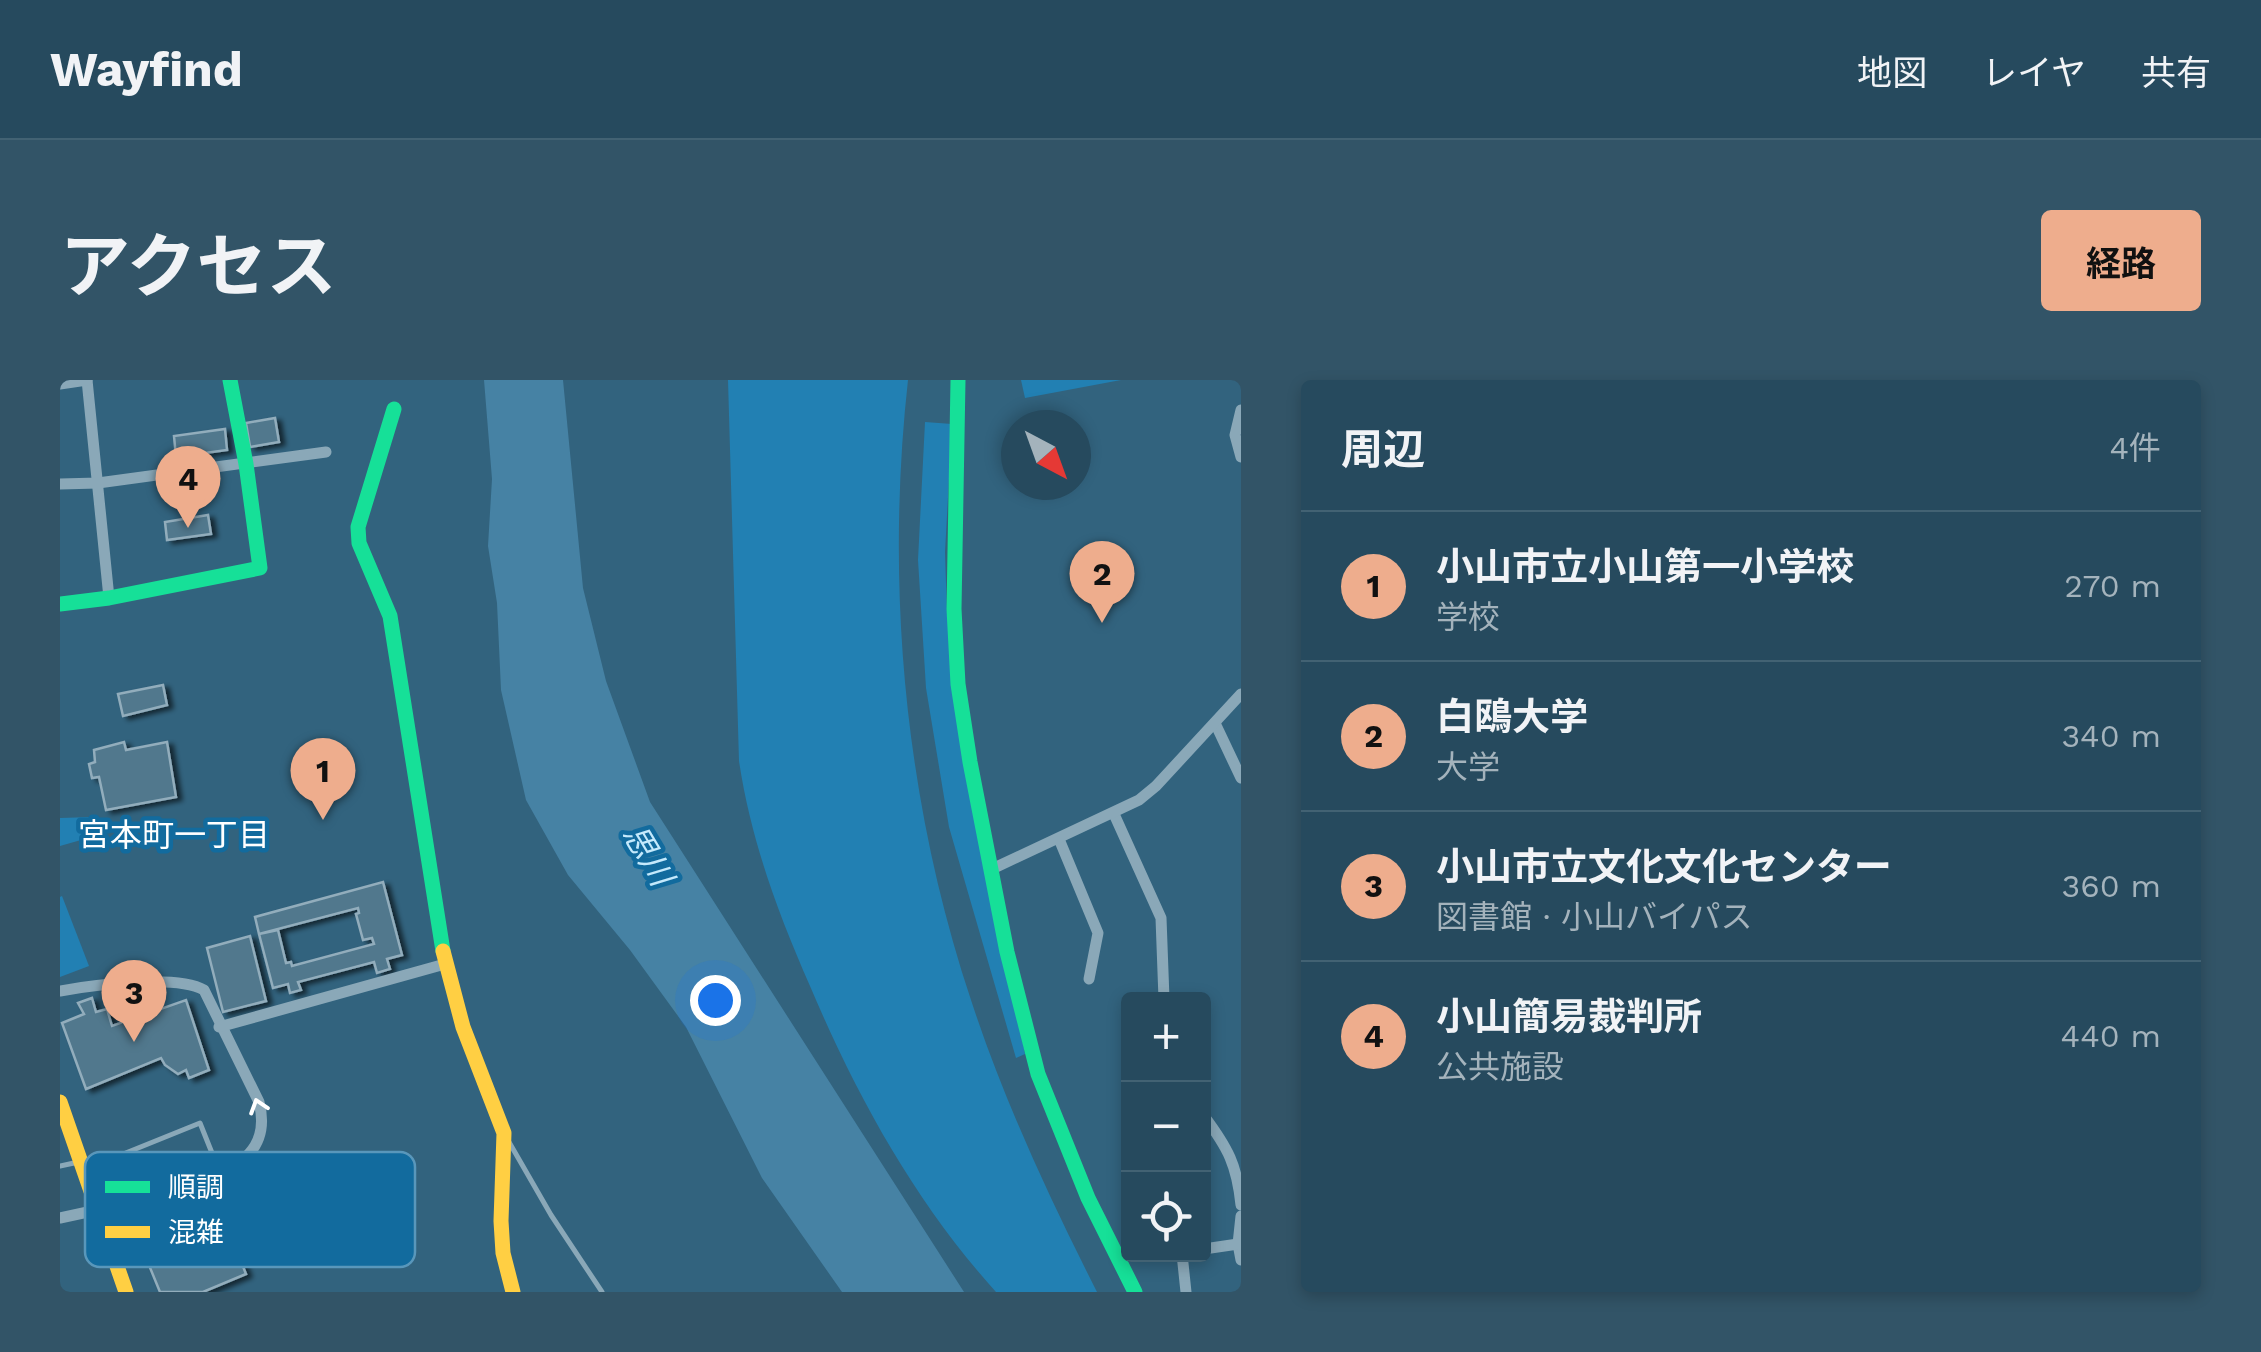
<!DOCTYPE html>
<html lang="ja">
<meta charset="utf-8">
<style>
:root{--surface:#264a5e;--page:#325467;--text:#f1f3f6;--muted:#a4b3bc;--line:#426273;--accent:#eead8d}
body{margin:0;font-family:"Work Sans","Noto Sans JP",sans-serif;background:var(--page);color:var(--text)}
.controls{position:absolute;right:30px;bottom:30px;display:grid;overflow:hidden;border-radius:10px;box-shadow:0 5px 15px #0003}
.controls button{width:90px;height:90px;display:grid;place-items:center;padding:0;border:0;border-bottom:2px solid var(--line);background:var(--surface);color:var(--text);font:50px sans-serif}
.compass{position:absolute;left:941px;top:30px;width:90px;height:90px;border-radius:50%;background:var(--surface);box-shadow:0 5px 15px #0003;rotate:139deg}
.you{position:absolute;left:655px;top:620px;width:35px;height:35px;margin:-25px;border:8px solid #fff;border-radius:50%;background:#1a73e8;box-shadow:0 0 0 15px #1a73e833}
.badge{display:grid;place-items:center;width:65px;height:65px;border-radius:50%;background:var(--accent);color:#111;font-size:32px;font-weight:700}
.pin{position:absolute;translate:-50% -82px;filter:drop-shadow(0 2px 5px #0008)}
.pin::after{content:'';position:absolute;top:52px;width:35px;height:30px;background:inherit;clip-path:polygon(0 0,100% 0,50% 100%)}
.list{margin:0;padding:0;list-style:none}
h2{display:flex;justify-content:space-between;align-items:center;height:130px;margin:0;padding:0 40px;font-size:42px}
h2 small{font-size:32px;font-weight:400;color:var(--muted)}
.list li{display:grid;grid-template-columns:65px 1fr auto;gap:30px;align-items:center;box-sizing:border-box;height:150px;padding:0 40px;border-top:2px solid var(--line)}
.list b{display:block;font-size:38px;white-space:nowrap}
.list p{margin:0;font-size:32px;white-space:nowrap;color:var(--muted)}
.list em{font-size:32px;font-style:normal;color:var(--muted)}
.icon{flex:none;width:55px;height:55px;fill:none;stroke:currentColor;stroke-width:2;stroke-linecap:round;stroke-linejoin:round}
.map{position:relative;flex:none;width:1181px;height:912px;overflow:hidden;border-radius:10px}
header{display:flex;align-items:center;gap:60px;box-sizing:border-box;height:140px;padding:0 50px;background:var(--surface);border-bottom:2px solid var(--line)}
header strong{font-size:48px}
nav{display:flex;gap:55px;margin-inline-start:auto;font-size:35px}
.intro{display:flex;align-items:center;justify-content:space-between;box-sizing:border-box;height:240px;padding:0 60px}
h1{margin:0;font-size:70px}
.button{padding:25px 45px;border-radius:10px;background:var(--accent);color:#111;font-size:35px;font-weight:700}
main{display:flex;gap:60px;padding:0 60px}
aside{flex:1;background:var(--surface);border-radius:10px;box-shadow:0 5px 15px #0003}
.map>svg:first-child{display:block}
.green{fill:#2280b3}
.water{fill:#4682a4}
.building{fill:#51788d;stroke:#92adbc;stroke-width:2.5;filter:url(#shadow)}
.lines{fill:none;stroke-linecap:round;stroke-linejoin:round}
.lane{stroke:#8aa8b8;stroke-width:5}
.street{stroke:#8aa8b8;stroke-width:11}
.fast{stroke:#16e098;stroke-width:15}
.slow{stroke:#ffcf43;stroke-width:15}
.oneway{stroke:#fff}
.labels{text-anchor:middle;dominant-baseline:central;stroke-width:9;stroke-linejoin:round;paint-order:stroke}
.neighbourhood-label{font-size:32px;fill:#fff;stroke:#126b9e}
.water-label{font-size:32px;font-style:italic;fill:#c4e9fc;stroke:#126b9e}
.key{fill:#126b9e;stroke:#5997bb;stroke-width:2.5}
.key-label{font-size:28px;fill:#fff}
</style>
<header>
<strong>Wayfind</strong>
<nav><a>地図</a><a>レイヤ</a><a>共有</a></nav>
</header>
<div class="intro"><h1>アクセス</h1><a class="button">経路</a></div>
<main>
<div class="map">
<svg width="1181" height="912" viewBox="0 0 1181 912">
<defs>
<filter id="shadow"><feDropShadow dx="5.5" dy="3" stdDeviation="2.5" flood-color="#0009"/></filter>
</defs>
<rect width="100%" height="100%" fill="#32637e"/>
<!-- green -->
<g class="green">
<path d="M668,0H848C825,207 845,422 911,620C944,721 989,817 1037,912H936C855,822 797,717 750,606C718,533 691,461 679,381Z"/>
<polygon points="961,0 1061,0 965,18"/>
<polygon points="865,42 892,44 885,172 887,235 965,674 956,678 889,447 866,308 858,180"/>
<polygon points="33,437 35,448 21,460 0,466 0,438"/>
<polygon points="2,516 29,586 0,597 0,517"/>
</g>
<!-- water -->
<polygon class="water" points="424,0 503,0 523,208 546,301 590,422 904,912 782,912 702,798 626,647 570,570 508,495 466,420 441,310 437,223 428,166 432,99"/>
<!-- building -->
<g class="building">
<polygon points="215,38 219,62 190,67 186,43"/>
<polygon points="165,49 167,70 116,77 114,56"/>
<polygon points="148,135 151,154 107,160 105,142"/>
<polygon points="103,305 107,325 63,336 58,314"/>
<polygon points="64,362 66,370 107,362 116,417 46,430 39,397 32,398 29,384 35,382 34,370"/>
<polygon points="323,502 342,575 327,579 330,589 317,593 314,582 238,602 241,610 230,613 228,604 213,608 199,554 218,550 226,583 231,582 232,586 314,564 312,558 303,560 296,534 299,533 298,528 199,554 195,537"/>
<polygon points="190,556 206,621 163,632 147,568"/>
<polygon points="32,618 36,632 47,629 52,646 126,620 149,690 129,698 126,690 118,694 105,685 101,678 26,709 2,643 24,634 18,623"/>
<polygon points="156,818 186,894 143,912 100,912 75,851"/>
</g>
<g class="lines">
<!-- lane -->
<g class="lane">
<polyline points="449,762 491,835 542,912"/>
<polyline points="0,786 14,783"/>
<path d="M31,787L140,743L160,793L88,824C66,821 62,796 54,777"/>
</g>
<!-- street -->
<g class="street">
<polyline points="27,0 49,218"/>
<polyline points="0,4 27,0"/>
<polyline points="1181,30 1175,55 1181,77"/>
<polyline points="0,104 38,103 266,72"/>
<polyline points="1155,343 1181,398"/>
<polyline points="1054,434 1101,538 1104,619"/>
<polyline points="999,459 1038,553 1029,599"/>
<polyline points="932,489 1079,420 1096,406 1181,314"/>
<path d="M0,611C32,605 117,594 144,610L199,722C208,757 193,779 160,793"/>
<polyline points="159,647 385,584"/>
<path d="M1144,736C1168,768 1177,785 1181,825"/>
<polyline points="1181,836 1178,864 1181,880"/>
<polyline points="0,838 37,830"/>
<polyline points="1144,869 1178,864"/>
<polyline points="1122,874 1126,912"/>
</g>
<!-- fast -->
<g class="fast">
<polyline points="898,0 894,229 898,304 910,382 947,572 978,694 1028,818 1075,912"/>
<polyline points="334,29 298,147 299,163 330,236 383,571"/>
<polyline points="0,224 49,218 200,188 186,84 170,0"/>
</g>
<!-- slow -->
<g class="slow">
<polyline points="383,571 403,647 444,753 441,841 443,873 453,912"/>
<polyline points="0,722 66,912"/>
</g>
</g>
<!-- one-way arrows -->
<defs><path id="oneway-chevron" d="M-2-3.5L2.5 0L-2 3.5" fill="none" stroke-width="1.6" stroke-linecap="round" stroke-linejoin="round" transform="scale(2.5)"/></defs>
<use class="oneway" href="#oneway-chevron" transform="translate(198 726) rotate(-108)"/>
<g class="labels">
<!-- neighbourhood labels -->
<g class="neighbourhood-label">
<text x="114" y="455">宮本町一丁目</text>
</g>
<!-- water labels -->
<g class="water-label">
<text transform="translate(588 475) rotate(59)">思川</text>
</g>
</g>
<!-- legend -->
<rect x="25" y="772" width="330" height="115" rx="15" class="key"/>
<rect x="45" y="801" width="45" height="12" fill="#16e098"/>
<rect x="45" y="846" width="45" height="12" fill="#ffcf43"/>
<g class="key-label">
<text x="108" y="817">順調</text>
<text x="108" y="862">混雑</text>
</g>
</svg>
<div class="controls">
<button>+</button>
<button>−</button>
<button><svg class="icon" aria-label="locate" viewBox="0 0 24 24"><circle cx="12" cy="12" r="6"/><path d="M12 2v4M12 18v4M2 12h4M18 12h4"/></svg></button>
</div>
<svg class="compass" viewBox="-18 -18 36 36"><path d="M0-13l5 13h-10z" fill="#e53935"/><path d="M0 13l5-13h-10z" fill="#a4b3bc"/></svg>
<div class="you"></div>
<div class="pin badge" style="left:263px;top:440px">1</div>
<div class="pin badge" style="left:1042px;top:243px">2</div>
<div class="pin badge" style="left:74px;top:662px">3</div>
<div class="pin badge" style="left:128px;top:148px">4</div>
</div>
<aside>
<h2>周辺<small>4件</small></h2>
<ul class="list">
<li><span class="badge">1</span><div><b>小山市立小山第一小学校</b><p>学校</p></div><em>270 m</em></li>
<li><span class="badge">2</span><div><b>白鴎大学</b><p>大学</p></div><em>340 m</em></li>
<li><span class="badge">3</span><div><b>小山市立文化文化センター</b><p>図書館 · 小山バイパス</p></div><em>360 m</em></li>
<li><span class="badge">4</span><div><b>小山簡易裁判所</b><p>公共施設</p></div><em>440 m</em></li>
</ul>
</aside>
</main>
